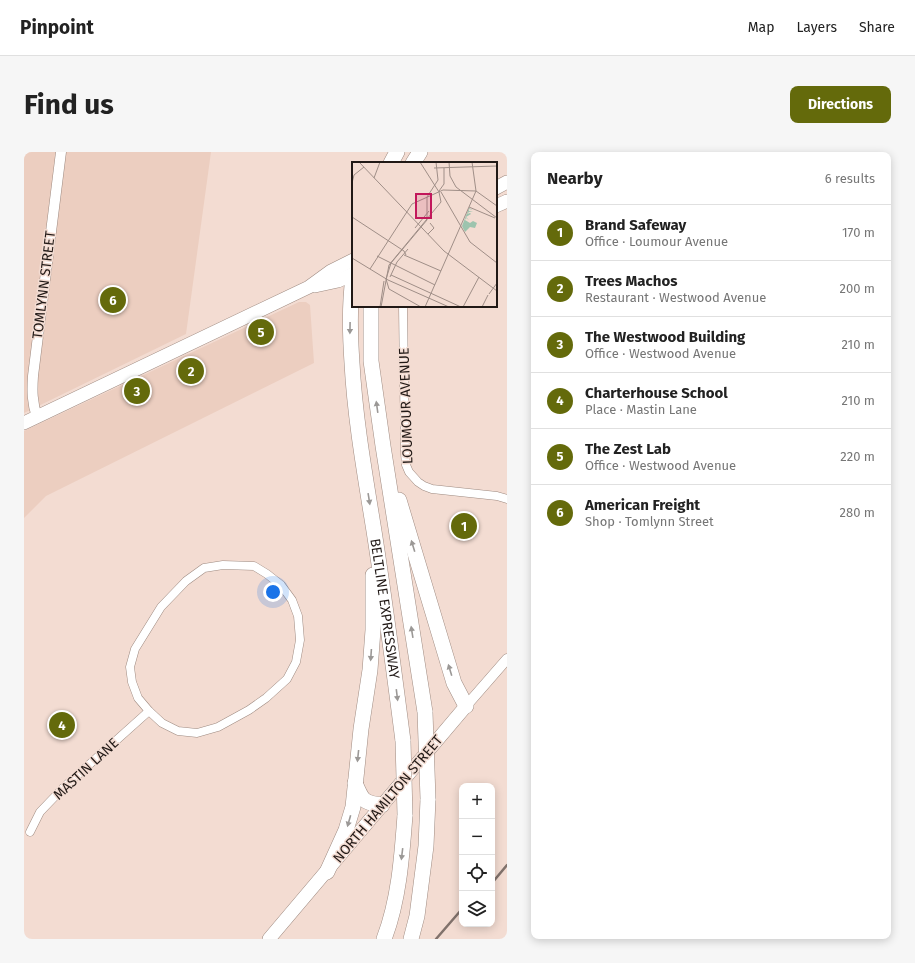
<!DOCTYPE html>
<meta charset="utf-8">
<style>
:root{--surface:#fff;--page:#f6f6f6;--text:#222;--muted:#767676;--line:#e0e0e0;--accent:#646a0b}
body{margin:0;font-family:"Fira Sans",sans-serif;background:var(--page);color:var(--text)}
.controls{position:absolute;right:12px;bottom:12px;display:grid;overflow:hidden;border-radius:8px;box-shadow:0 2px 10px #0003}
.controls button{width:36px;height:36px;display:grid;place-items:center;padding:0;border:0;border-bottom:1px solid var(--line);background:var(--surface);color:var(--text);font:20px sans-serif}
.you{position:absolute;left:249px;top:440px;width:14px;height:14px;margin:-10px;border:3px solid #fff;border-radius:50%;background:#1a73e8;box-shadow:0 0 0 6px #1a73e833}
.badge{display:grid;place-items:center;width:26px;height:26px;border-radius:50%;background:var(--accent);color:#fff;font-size:13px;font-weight:700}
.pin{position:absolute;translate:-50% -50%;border:2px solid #fff;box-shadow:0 1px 4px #0006}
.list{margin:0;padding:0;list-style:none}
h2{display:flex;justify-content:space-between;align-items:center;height:52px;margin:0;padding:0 16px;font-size:17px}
h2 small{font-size:13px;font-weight:400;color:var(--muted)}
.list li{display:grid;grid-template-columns:26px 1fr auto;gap:12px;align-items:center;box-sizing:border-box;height:56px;padding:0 16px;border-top:1px solid var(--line)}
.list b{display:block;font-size:15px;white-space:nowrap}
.list p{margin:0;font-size:13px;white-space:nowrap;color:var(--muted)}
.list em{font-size:13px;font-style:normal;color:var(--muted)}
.icon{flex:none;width:22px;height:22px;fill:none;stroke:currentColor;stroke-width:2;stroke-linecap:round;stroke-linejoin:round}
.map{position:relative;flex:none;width:483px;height:787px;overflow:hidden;border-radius:8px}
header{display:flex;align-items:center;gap:24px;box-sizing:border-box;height:56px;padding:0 20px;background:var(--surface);border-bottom:1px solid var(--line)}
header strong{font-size:19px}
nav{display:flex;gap:22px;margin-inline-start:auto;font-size:14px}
.intro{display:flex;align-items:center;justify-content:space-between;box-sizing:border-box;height:96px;padding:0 24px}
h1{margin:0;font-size:28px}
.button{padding:10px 18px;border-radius:8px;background:var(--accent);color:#fff;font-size:14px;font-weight:700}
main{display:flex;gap:24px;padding:0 24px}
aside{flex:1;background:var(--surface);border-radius:8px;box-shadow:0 2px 10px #0003}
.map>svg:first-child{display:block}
.built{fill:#eccec0}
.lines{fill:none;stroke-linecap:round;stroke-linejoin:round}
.minor-casing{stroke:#9e8a80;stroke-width:9}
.tertiary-casing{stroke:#9e8a80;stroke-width:11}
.primary-casing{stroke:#9e8a80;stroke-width:14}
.motorway-casing{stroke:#9e8a80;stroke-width:16}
.minor{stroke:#fff;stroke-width:8}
.tertiary{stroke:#fff;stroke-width:10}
.primary{stroke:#fff;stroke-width:13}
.motorway{stroke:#fff;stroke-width:15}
.rail{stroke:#81726c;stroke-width:2.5}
.motorway-bridge-casing{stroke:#9e8a80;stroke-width:16;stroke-linecap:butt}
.motorway-bridge{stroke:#fff;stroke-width:15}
.oneway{fill:#9b9896}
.labels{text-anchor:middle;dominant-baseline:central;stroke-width:3;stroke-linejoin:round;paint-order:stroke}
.street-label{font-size:14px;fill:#211916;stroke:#f3dcd2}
.inset-road{fill:none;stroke:#9f8e87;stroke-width:1}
.view{fill:#c2185b;fill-opacity:0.15;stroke:#c2185b;stroke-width:2}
.inset-edge{fill:none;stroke:#211916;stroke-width:2}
</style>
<header>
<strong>Pinpoint</strong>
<nav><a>Map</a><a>Layers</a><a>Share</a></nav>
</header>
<div class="intro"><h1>Find us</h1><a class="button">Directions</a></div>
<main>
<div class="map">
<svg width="483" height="787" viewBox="0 0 483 787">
<rect width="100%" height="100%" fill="#f3dcd2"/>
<!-- built -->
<g class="built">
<polygon points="0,0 187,0 162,182 0,261"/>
<polygon points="275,150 282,150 286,153 290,211 22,344 0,366 0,279"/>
</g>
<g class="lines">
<defs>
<g id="minor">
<polyline points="379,154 381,301 382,313 385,320 394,330 400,334 408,337 473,344 483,347"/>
<polygon points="199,413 230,414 243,422 257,433 268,448 274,464 276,488 272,510 263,527 242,546 225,558 194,575 173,581 154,579 138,571 125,559 114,546 108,530 106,515 111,497 137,455 162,429 180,416"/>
<polyline points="6,680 16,660 39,636 125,559"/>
</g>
<g id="tertiary">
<path d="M13,265C8,250 8,239 9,224L37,0"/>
<polyline points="442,554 483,507"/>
</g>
<g id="primary">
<polyline points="472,36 483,30"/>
<polyline points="472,54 483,49"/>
<polyline points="291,134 314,129 329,122"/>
<polyline points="0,271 285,135 307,119 329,108"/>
<polyline points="245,787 442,554"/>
</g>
<g id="motorway">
<polyline points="367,11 373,0"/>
<polyline points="389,11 396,0"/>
<path id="s1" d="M329,126C325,154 326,182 328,211C331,267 341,323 350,379C361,449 370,519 379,589"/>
<polyline points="347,154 347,209 359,294 401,560"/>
<polyline points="375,348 430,531 442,554"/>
<path d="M331,631C338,648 339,651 358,653"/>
<polyline points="303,720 322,678 329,655 337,577 346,518 349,478 349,423"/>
<path d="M360,787C375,748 378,704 381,663"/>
<polyline points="387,787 393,764 402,694 404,647"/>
</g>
</defs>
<!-- minor casing -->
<use href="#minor" class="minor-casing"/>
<!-- tertiary casing -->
<use href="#tertiary" class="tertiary-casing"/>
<!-- primary casing -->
<use href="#primary" class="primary-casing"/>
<!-- motorway casing -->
<use href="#motorway" class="motorway-casing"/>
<!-- minor -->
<use href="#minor" class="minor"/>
<!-- tertiary -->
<use href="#tertiary" class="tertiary"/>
<!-- primary -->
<use href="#primary" class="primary"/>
<!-- motorway -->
<use href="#motorway" class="motorway"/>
<!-- rail -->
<g class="rail">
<polyline points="468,731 483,713"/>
<polyline points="412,787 438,757"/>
</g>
<defs>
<g id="motorway-bridge">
<polyline points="401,560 404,647"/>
<polyline points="379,589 381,663"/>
</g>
</defs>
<!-- motorway-bridge casing -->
<use href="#motorway-bridge" class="motorway-bridge-casing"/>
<!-- motorway-bridge -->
<use href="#motorway-bridge" class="motorway-bridge"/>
</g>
<!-- one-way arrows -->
<defs><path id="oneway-solid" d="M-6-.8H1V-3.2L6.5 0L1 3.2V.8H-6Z"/></defs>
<g class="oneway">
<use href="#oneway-solid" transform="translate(326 176) rotate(91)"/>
<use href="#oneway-solid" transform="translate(353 255) rotate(-98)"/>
<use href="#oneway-solid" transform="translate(345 347) rotate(81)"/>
<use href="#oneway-solid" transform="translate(389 394) rotate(-107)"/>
<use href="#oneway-solid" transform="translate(388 480) rotate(-99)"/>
<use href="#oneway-solid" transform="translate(347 503) rotate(94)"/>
<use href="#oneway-solid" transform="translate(426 518) rotate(-107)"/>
<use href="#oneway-solid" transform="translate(373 543) rotate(83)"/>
<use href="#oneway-solid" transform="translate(334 604) rotate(96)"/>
<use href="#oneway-solid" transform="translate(325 669) rotate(106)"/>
<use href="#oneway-solid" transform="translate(378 702) rotate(97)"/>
</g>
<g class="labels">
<!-- street labels -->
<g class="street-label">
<text transform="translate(20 133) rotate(-83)">TOMLYNN STREET</text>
<text transform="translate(382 254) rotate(-92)">LOUMOUR AVENUE</text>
<text stroke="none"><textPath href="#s1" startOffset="333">BELTLINE EXPRESSWAY</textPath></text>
<text transform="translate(62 617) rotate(-43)">MASTIN LANE</text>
<text transform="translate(364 647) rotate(-50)">NORTH HAMILTON STREET</text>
</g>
</g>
<!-- overview -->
<g transform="translate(328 10)">
<rect width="145" height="145" fill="#f3dcd2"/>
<path d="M117,46L121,48L117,47V49L121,50H117L115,52L118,51L119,52L114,55L117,58L114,56L113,58L118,61L121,59L125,61L123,66L118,65L113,70L110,64Z" fill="#9dc4ae"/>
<path class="inset-road" d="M7,0L92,89L145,129M97,0L98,14L104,25L145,56M82,6L145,4M22,16L28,0M0,21L2,13L12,5M87,29L92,22V6M124,29L145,44M89,30L118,80L145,101M117,45L143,56M0,55L52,89L54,93M63,66L77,49M76,72L82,66L78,61M52,93L89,109M25,94L83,123M0,96L36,118L97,145M18,107L60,42L91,28L124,29M39,113L109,145M38,115L45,100L56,87M137,132L145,121M28,145L32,119M29,145L37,103L89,40L87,30L68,0M69,145L37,127L34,117L39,101L75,58V35L86,18L84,0M73,145L124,29L120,0M111,145L127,115M130,145L136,133"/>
<path class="view" d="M64,32H79V56H64Z"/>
<rect width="145" height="145" class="inset-edge"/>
</g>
</svg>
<div class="controls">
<button>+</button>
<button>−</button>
<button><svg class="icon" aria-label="locate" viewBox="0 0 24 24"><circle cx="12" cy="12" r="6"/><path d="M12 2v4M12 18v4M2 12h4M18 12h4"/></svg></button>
<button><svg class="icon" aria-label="layers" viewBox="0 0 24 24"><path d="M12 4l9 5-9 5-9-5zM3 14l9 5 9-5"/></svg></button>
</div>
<div class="you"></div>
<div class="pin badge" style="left:440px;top:374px">1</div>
<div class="pin badge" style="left:167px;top:219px">2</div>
<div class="pin badge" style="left:113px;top:239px">3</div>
<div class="pin badge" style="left:38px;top:573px">4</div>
<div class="pin badge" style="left:237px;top:180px">5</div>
<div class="pin badge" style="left:89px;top:148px">6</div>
</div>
<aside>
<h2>Nearby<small>6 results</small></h2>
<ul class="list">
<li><span class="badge">1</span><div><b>Brand Safeway</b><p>Office · Loumour Avenue</p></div><em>170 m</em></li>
<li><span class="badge">2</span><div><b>Trees Machos</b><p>Restaurant · Westwood Avenue</p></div><em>200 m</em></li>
<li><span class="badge">3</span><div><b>The Westwood Building</b><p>Office · Westwood Avenue</p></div><em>210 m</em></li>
<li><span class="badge">4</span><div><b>Charterhouse School</b><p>Place · Mastin Lane</p></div><em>210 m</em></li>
<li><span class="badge">5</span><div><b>The Zest Lab</b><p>Office · Westwood Avenue</p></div><em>220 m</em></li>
<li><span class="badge">6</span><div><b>American Freight</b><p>Shop · Tomlynn Street</p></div><em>280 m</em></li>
</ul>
</aside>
</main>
